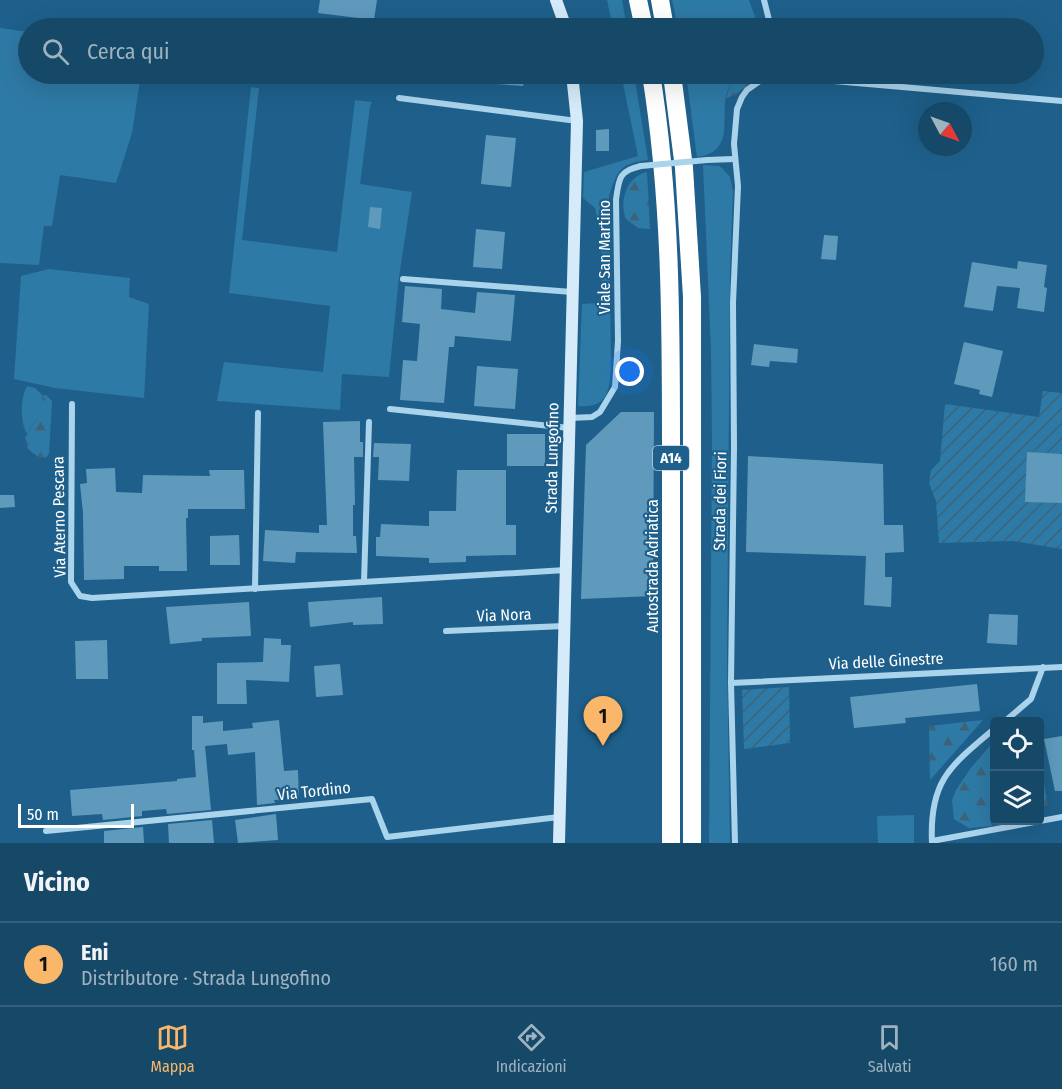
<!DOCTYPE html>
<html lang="it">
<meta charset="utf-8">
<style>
:root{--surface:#164868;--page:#235271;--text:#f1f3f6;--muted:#9eb2c0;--line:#35607c;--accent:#fbb769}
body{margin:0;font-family:"Fira Sans Condensed",sans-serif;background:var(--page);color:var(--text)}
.controls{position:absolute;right:18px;bottom:18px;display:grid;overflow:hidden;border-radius:6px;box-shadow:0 6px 24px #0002}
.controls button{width:54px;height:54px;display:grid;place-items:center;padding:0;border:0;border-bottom:2px solid var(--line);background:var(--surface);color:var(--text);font:30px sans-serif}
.compass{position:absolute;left:918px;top:102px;width:54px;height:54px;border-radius:50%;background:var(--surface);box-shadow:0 6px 24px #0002;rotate:131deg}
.scale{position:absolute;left:18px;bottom:15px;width:116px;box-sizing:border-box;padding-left:6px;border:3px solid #fff;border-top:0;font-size:16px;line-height:21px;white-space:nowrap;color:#fff;-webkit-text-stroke:4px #1e608b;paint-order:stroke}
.you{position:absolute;left:630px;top:372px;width:21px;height:21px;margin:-15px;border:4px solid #fff;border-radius:50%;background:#1a73e8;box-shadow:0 0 0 9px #1a73e833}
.badge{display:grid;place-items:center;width:39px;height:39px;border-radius:50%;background:var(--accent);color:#111;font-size:20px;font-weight:700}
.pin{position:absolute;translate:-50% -50px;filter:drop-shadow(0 2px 3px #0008)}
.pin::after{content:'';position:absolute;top:32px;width:21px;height:18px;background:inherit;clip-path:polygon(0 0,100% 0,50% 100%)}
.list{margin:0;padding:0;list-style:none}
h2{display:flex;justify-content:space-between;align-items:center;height:78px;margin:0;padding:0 24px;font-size:26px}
h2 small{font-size:20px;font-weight:400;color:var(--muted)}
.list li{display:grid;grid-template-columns:39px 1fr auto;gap:18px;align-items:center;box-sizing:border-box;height:84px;padding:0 24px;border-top:2px solid var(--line)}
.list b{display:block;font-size:22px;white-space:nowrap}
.list p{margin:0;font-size:20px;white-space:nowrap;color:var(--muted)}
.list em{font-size:20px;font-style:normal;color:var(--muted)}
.icon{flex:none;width:33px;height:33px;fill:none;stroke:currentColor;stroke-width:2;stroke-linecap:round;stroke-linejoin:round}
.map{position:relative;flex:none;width:1062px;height:843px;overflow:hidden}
.search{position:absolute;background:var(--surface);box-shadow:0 6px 24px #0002;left:18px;right:18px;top:18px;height:66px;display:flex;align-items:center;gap:15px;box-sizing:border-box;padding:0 21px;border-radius:33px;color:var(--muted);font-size:22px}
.sheet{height:162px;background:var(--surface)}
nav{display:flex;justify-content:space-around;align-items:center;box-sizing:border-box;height:84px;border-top:2px solid var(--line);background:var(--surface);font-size:16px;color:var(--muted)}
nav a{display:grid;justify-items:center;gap:3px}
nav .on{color:var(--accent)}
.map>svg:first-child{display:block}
.green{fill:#2e7aa6}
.forest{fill:url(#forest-firs)}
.garden{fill:url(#garden-furrows)}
.building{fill:#5f9abd}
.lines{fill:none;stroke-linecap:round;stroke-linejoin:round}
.street{stroke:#aad3ec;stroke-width:6}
.secondary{stroke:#d6ebf9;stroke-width:12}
.highway{stroke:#fff;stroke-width:18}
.street-bridge{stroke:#aad3ec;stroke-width:6}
.labels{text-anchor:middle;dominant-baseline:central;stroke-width:4.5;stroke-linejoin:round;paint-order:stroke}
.shield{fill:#1e608b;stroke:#bccfdc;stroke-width:1.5}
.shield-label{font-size:15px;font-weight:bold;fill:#fff}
.street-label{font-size:16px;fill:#fff;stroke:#1e608b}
</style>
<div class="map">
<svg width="1062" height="843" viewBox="0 0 1062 843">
<defs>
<pattern id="forest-firs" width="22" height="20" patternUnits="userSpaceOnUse" patternTransform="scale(1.5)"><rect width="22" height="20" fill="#2e7aa6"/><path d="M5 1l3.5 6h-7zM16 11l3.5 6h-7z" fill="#3d6379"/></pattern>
<pattern id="garden-furrows" width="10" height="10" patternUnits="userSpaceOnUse" patternTransform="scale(1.5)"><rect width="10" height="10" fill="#2e7aa6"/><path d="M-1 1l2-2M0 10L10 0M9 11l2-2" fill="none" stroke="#3d6379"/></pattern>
</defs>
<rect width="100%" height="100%" fill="#1e608b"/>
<!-- green -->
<g class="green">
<polygon points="607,0 622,0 627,28 613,28"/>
<polygon points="672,0 749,0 759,28 678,28"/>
<polygon points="0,28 28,32 28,74 141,74 132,133 116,183 60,175 52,226 44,226 39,265 0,263"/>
<path d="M621,74H634L648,160C620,163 617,171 609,196L611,368C609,393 607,408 578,406L582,304L597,303L602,293L601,234L595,208L583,198L584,172L638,156Z"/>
<path d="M686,74H734C732,81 728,89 726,96C721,122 734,152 697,157Z"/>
<polygon points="251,87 259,88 242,240 337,252 355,100 372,102 370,106 360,184 412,192 399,277 389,377 342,374 340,410 217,401 224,362 323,372 330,306 229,293"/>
<polygon points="703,165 719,166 723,169 730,177 733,191 730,273 727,660 730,843 709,843 712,440 711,350"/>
<polygon points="49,269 130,278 129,297 149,304 144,398 55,388 14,379 21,276"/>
<path d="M27,386L35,388L43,396L40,413L27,434C20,422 20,399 27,386Z"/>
<polygon points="914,815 914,843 878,843 877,816"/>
</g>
<!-- forest -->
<g class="forest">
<polygon points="734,74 762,74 734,96 726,98"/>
<path d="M647,172L650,229L638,228L626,219C619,201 626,177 647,172Z"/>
<path d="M46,395L52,401L49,453L47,457L40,458L28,449L25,438C35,422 40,415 43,396Z"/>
<polygon points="983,720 930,780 929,726"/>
<polygon points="994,741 994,816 990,817 992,826 969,828 954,819 952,800 956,790 970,769"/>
<polygon points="1040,763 1048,805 1040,807"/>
</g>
<!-- garden -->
<g class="garden">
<polygon points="1043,391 1062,393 1062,549 1013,541 939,543 936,501 929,483 931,470 940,461 945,404 1039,417"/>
<polygon points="789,687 790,743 744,749 742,690"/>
</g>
<!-- building -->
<g class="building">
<polygon points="320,0 377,0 374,20 318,13"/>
<polygon points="482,74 525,74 523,86 482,83"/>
<polygon points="609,129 609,151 596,151 596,130"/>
<polygon points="486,135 516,138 511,187 481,184"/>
<polygon points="370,207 382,208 380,229 368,227"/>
<polygon points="476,229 505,232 502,269 473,267"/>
<polygon points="824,235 838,236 836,260 821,259"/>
<polygon points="1018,261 1047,265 1044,287 1047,288 1044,312 1017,308 1020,288 997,286 993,311 964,307 972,262 1017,269"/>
<polygon points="405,286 442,289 441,309 475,313 477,292 515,295 511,341 455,336 454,347 449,347 444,403 400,400 403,360 417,361 420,324 402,322"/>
<polygon points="964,342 1003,351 992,397 979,394 980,390 954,384"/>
<polygon points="754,344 798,349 797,363 770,361 769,367 751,365"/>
<polygon points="477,366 518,369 515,409 474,406"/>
<polygon points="621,412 654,412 653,596 581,599 586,445"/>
<polygon points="360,421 360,442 363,442 363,457 354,457 355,505 353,505 353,536 356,536 357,553 296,552 295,563 263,561 265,530 319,533 319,525 327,525 323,422"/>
<rect x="507" y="434" width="38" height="32"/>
<polygon points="374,443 411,444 409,481 378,480 379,457 373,457"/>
<polygon points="1027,452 1062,454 1062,503 1025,502"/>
<polygon points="748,456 883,464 884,525 903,525 904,552 885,553 885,577 892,577 891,607 864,605 866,556 746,552"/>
<polygon points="115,468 116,492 142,493 143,475 210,476 209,470 244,470 245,509 188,509 188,518 186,518 187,571 159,571 159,566 124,566 124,579 84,580 83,513 80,484 87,483 86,469"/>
<polygon points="457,470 506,470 506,525 516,525 516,555 466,556 466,562 429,563 429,558 376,556 376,537 380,537 381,524 429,526 429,511 456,511"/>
<polygon points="0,495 14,495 15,507 0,508"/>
<polygon points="239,535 240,565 210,565 210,536"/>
<polygon points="382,597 383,624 353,625 353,622 310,627 308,602"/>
<polygon points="249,602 251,636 202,638 202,641 170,644 166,607"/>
<polygon points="989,614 1018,615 1017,645 987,643"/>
<polygon points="264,638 281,639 281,645 291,645 289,682 246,680 247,704 217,704 217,663 263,662"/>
<polygon points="107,640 108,679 76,679 75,641"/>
<polygon points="340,664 343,695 316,697 314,666"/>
<polygon points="977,684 980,711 905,718 906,723 854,728 850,697"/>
<polygon points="192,716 203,716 203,723 223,721 223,731 253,728 252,723 279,720 284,771 298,770 299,799 274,800 275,803 257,805 255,752 228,755 227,744 205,746 211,810 167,814 166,809 142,811 142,816 103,820 102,814 72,816 70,790 177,781 177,779 196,777 194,750 192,750"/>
<polygon points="1062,736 1062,791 1055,791 1044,739"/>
<polygon points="276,814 278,840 238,843 235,820"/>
<polygon points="212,820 214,843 169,843 168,824"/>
<polygon points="143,827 144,843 104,843 104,831"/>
</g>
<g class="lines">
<!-- street -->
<g class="street">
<polyline points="764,0 771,28"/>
<polyline points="787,74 800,78 1062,101"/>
<polyline points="399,98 577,121"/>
<polyline points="707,160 734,159"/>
<polyline points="403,279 572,292"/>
<polyline points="72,404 71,582 80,596 92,598 566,570"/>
<polyline points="390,409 569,428"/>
<path d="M570,418L592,417L600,412L615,387L618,341L616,200C619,179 618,171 641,166"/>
<polyline points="364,582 369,422"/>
<polyline points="255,589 258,413"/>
<polyline points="446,631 564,626"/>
<polyline points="731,683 1062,667"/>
<polyline points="1004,722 1031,699 1043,667"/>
<polyline points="46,831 372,799 387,837 559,817"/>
<polyline points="932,841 1062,817"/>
<polyline points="735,843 731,683 734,447 733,303 738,186 734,144 737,109 742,97 747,90 770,74"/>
<path d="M932,843C929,781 950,766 994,729"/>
</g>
<!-- secondary -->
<g class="secondary">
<polyline points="556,0 566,28"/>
<polyline points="559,843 577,121 572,74"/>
</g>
<!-- highway -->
<g class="highway">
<polyline points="638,0 644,28"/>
<polyline points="660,0 665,28"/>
<path d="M651,74C672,204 671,335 671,467C671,592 671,718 671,843"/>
<polyline points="672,74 684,168 692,297 692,843"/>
</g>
<!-- street-bridge -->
<polyline class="street-bridge" points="641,166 707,160"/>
</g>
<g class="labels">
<!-- shield labels -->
<rect class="shield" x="653" y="446" width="36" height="24" rx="4.5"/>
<g class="shield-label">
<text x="671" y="458">A14</text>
</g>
<!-- street labels -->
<g class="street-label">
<text transform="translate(604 257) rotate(-90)">Viale San Martino</text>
<text transform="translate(552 458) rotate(-89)">Strada Lungofino</text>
<text transform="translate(720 501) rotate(-89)">Strada dei Fiori</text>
<text transform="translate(59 517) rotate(-91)">Via Aterno Pescara</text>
<text transform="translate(652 566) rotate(-90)">Autostrada Adriatica</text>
<text transform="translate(504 615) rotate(-2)">Via Nora</text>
<text transform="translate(886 661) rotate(-3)">Via delle Ginestre</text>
<text transform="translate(314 791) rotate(-6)">Via Tordino</text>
</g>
</g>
</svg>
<div class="controls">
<button><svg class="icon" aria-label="locate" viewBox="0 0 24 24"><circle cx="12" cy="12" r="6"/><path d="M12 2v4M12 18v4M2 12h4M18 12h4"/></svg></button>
<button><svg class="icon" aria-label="layers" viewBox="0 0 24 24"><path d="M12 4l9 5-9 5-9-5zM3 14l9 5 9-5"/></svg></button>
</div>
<svg class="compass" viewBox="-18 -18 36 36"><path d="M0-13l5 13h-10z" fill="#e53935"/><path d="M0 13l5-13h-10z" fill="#9eb2c0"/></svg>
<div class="scale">50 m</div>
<div class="you"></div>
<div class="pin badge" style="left:603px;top:746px">1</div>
<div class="search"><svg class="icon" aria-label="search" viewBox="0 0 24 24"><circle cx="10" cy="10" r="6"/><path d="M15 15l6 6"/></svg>Cerca qui</div>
</div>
<section class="sheet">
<h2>Vicino<small></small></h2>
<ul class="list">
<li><span class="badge">1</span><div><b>Eni</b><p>Distributore · Strada Lungofino</p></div><em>160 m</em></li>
</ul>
</section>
<nav>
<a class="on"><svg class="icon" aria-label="map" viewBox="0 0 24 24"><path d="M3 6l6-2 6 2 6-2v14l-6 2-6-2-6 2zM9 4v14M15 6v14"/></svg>Mappa</a>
<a><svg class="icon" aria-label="directions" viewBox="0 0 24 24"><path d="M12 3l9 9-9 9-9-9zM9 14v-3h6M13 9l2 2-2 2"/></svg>Indicazioni</a>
<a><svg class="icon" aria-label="saved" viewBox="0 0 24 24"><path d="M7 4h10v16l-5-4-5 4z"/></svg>Salvati</a>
</nav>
